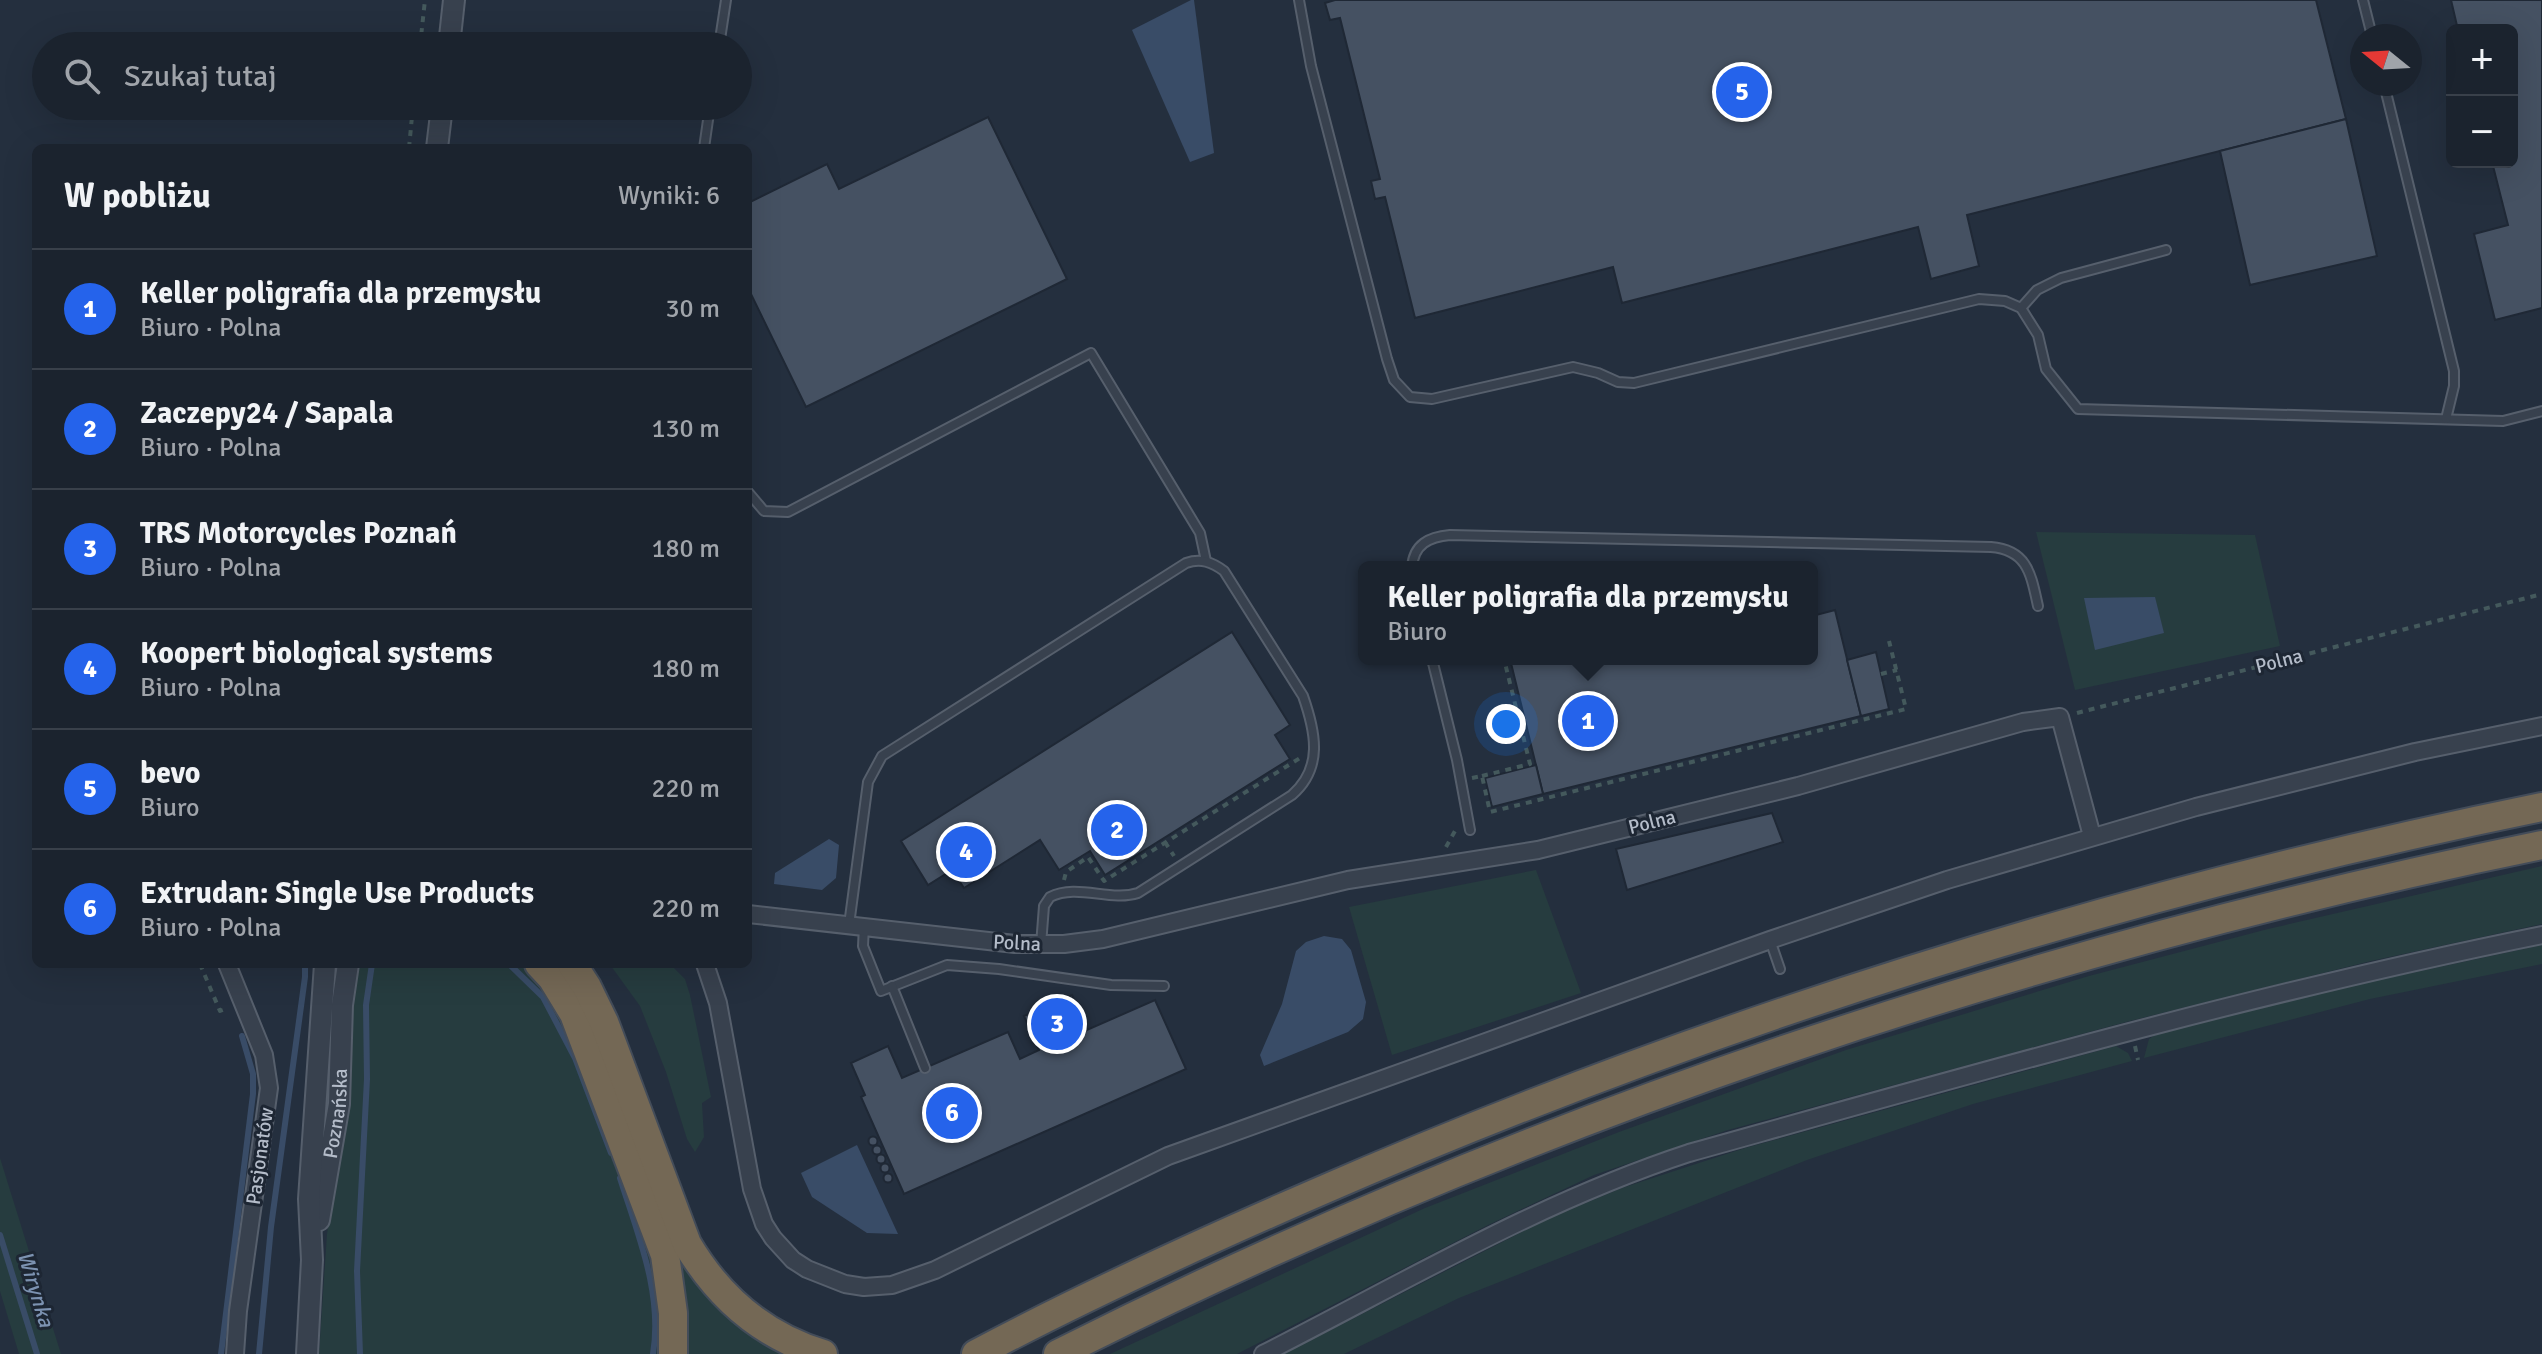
<!DOCTYPE html>
<html lang="pl">
<meta charset="utf-8">
<style>
:root{--surface:#1b232e;--page:#282f3a;--text:#f1f3f6;--muted:#a0a4aa;--line:#39404a;--accent:#2563eb}
body{margin:0;font-family:Signika,sans-serif;background:var(--page);color:var(--text)}
.controls{position:absolute;right:24px;top:24px;display:grid;overflow:hidden;border-radius:12px;box-shadow:0 8px 32px #0002}
.controls button{width:72px;height:72px;display:grid;place-items:center;padding:0;border:0;border-bottom:2px solid var(--line);background:var(--surface);color:var(--text);font:40px sans-serif}
.compass{position:absolute;left:2350px;top:24px;width:72px;height:72px;border-radius:50%;background:var(--surface);box-shadow:0 8px 32px #0002;rotate:288deg}
.you{position:absolute;left:1506px;top:724px;width:28px;height:28px;margin:-20px;border:6px solid #fff;border-radius:50%;background:#1a73e8;box-shadow:0 0 0 12px #1a73e833}
.badge{display:grid;place-items:center;width:52px;height:52px;border-radius:50%;background:var(--accent);color:#fff;font-size:26px;font-weight:700}
.pin{position:absolute;translate:-50% -50%;border:4px solid #fff;box-shadow:0 2px 8px #0006}
.popup{position:absolute;left:1358px;top:561px;width:460px;height:104px;box-sizing:border-box;display:grid;place-content:center;border-radius:12px;background:var(--surface);filter:drop-shadow(0 2px 6px #0005);font-size:26px;white-space:nowrap;color:var(--muted)}
.popup b{font-size:30px;color:var(--text)}
.popup::after{content:'';position:absolute;left:50%;top:100%;margin-left:-16px;border:16px solid transparent;border-top-color:var(--surface)}
.list{margin:0;padding:0;list-style:none}
h2{display:flex;justify-content:space-between;align-items:center;height:104px;margin:0;padding:0 32px;font-size:34px}
h2 small{font-size:26px;font-weight:400;color:var(--muted)}
.list li{display:grid;grid-template-columns:52px 1fr auto;gap:24px;align-items:center;box-sizing:border-box;height:120px;padding:0 32px;border-top:2px solid var(--line)}
.list b{display:block;font-size:30px;white-space:nowrap}
.list p{margin:0;font-size:26px;white-space:nowrap;color:var(--muted)}
.list em{font-size:26px;font-style:normal;color:var(--muted)}
.icon{flex:none;width:44px;height:44px;fill:none;stroke:currentColor;stroke-width:2;stroke-linecap:round;stroke-linejoin:round}
.map{position:relative;flex:none;width:2542px;height:1354px;overflow:hidden}
.search{position:absolute;background:var(--surface);box-shadow:0 8px 32px #0002;left:32px;top:32px;width:720px;height:88px;display:flex;align-items:center;gap:20px;box-sizing:border-box;padding:0 28px;border-radius:44px;color:var(--muted);font-size:30px}
.panel{position:absolute;background:var(--surface);box-shadow:0 8px 32px #0002;left:32px;top:144px;width:720px;height:824px;border-radius:12px}
.map>svg:first-child{display:block}
.green{fill:#263c3f}
.water{fill:#394c67}
.lines{fill:none;stroke-linecap:round;stroke-linejoin:round}
.stream{stroke:#394c67;stroke-width:6}
.building{fill:#455162;stroke:#1f2835;stroke-width:2}
.service-casing{stroke:#565f6c;stroke-width:12}
.minor-casing{stroke:#565f6c;stroke-width:20}
.tertiary-casing{stroke:#565f6c;stroke-width:24}
.motorway-casing{stroke:#434c59;stroke-width:32}
.path{stroke:#44595c;stroke-width:4;stroke-dasharray:6 6;stroke-linecap:butt}
.service{stroke:#38414e;stroke-width:8}
.minor{stroke:#38414e;stroke-width:16}
.tertiary{stroke:#38414e;stroke-width:20}
.motorway{stroke:#746855;stroke-width:28}
.labels{text-anchor:middle;dominant-baseline:central;stroke-width:6;stroke-linejoin:round;paint-order:stroke}
.street-label{font-size:20px;fill:#b4bcc9;stroke:#1d2633}
.water-label{font-size:22px;font-style:italic;fill:#7c92b1;stroke:#1d2633}
</style>
<div class="map">
<svg width="2542" height="1354" viewBox="0 0 2542 1354">
<rect width="100%" height="100%" fill="#242f3e"/>
<!-- green -->
<g class="green">
<polygon points="2036,532 2255,535 2280,646 2075,690"/>
<polygon points="2542,866 2542,924 2371,961 2126,1022 1728,1130 1594,1175 1486,1226 1237,1354 1110,1354 1425,1208 1619,1132 1846,1050 2089,976 2268,929"/>
<polygon points="1536,870 1581,993 1392,1055 1349,907"/>
<polygon points="2542,945 2542,964 2370,999 2144,1058 2149,1039 2158,1033 2341,988"/>
<polygon points="356,964 524,964 546,988 576,1043 659,1279 663,1354 319,1354 327,1234 337,1168 348,1014"/>
<polygon points="613,964 670,964 685,979 690,995 711,1097 702,1103 704,1137 695,1152 687,1139 666,1072 640,1006 611,966"/>
<polygon points="2116,1046 2128,1053 2132,1061 1973,1104 1807,1160 1459,1298 1344,1354 1284,1354 1549,1218 1622,1188 1745,1148"/>
<polygon points="0,1158 61,1354 19,1354 0,1291"/>
<polygon points="675,1249 790,1354 683,1354"/>
</g>
<!-- water -->
<g class="water">
<polygon points="1191,0 1194,0 1214,153 1190,162 1132,30"/>
<polygon points="2155,597 2164,633 2095,650 2084,598"/>
<polygon points="829,839 839,845 836,878 822,890 774,884 775,873"/>
<polygon points="1324,936 1342,939 1351,950 1366,1002 1363,1019 1348,1032 1264,1066 1260,1055 1282,1004 1296,951 1306,942"/>
<polygon points="857,1145 898,1234 867,1233 812,1197 801,1173"/>
</g>
<g class="lines">
<!-- stream -->
<g class="stream">
<polyline points="509,964 543,997 575,1058 611,1153"/>
<path d="M620,1178C638,1235 663,1294 653,1354"/>
<polyline points="0,1235 37,1354"/>
<polyline points="221,1354 253,1094 253,1074 242,1036"/>
<polyline points="259,1354 271,1227 305,977 305,964"/>
<polyline points="360,1354 357,1271 367,1079 366,1005 372,964"/>
</g>
</g>
<!-- building -->
<g class="building">
<polygon points="1335,0 2316,0 2346,119 1967,215 1979,266 1931,279 1918,227 1622,303 1613,267 1415,318 1385,197 1375,199 1371,181 1380,179 1340,18 1330,20 1325,3"/>
<polygon points="2451,0 2542,0 2542,308 2495,320 2474,234 2508,225 2492,162 2512,162 2512,30 2458,30"/>
<polygon points="988,117 1067,279 806,407 748,288 748,203 827,164 839,189"/>
<polygon points="2346,119 2377,256 2250,285 2220,151"/>
<polygon points="1835,610 1861,716 1543,794 1510,659 1812,659 1812,616"/>
<polygon points="1232,632 1290,725 1275,735 1290,759 1105,875 1090,851 1059,870 1040,840 964,888 952,870 928,885 901,841"/>
<polygon points="1876,652 1889,709 1861,716 1847,660"/>
<polygon points="1536,765 1543,794 1492,807 1485,778"/>
<polygon points="1772,813 1783,842 1627,890 1616,849"/>
<polygon points="1072,995 1087,1030 1155,1000 1186,1069 904,1194 861,1097 865,1095 851,1063 888,1046 902,1078 1008,1032 1020,1059 1039,1050 1024,1016"/>
<circle cx="873" cy="1141" r="4.5"/>
<circle cx="877" cy="1150" r="4.5"/>
<circle cx="881" cy="1159" r="4.5"/>
<circle cx="885" cy="1168" r="4.5"/>
<circle cx="888" cy="1178" r="4.5"/>
</g>
<g class="lines">
<defs>
<g id="service">
<polyline points="1299,0 1311,66 1387,359 1394,380 1410,397 1432,399 1573,367 1598,373 1618,382 1634,383 1979,299 2005,301 2021,308 2038,335 2046,369 2078,409 2503,421 2542,411"/>
<polyline points="2363,0 2372,36"/>
<polyline points="719,46 726,0"/>
<polyline points="2384,84 2454,371 2454,386 2446,419"/>
<polyline points="704,148 710,106"/>
<polyline points="2021,308 2037,290 2061,278 2166,250"/>
<polyline points="748,492 764,511 788,512 1091,353 1200,533 1206,561"/>
<path d="M1412,567C1414,544 1429,537 1450,535L1991,547C2028,550 2031,575 2038,606"/>
<polyline points="1432,659 1457,760 1470,830"/>
<path d="M849,925L868,782L882,756L1186,563C1201,558 1212,562 1224,571L1303,696C1316,733 1323,768 1292,795L1138,893C1110,902 1077,883 1050,897L1044,906L1041,945"/>
<polyline points="864,926 863,946 881,991 947,965 999,969 1111,985 1164,986"/>
<polyline points="1770,940 1780,969"/>
<polyline points="892,986 925,1068"/>
</g>
<g id="minor">
<polyline points="748,914 1015,944 1064,944 1103,939 1348,880 1538,850 1798,786 2023,722 2060,717 2092,836"/>
<polyline points="227,964 264,1055 269,1088 238,1311 235,1354"/>
<polyline points="705,964 718,1003 752,1189 764,1224 773,1238 793,1260 807,1269 845,1284 864,1287 892,1285 935,1270 1168,1156 1770,940 1947,880 2196,807 2415,752 2542,726"/>
<path d="M1263,1354C1403,1283 1539,1202 1689,1153C1972,1074 2254,993 2542,935"/>
</g>
<g id="tertiary">
<polyline points="449,46 454,0"/>
<polyline points="437,148 442,106"/>
<path id="s1" d="M319,1220L339,1104L342,1005L348,964"/>
<polyline points="307,1354 312,1260 309,1199 325,964"/>
</g>
<g id="motorway">
<polyline points="539,964 552,978 574,1014 665,1255 673,1313 673,1354"/>
<path d="M572,964L587,987L604,1022L687,1244C719,1298 763,1336 823,1354"/>
<path d="M976,1354C1087,1295 1201,1243 1316,1193C1710,1021 2121,893 2542,807"/>
<path d="M1058,1354C1526,1118 2028,950 2542,845"/>
</g>
</defs>
<!-- service casing -->
<use href="#service" class="service-casing"/>
<!-- minor casing -->
<use href="#minor" class="minor-casing"/>
<!-- tertiary casing -->
<use href="#tertiary" class="tertiary-casing"/>
<!-- motorway casing -->
<use href="#motorway" class="motorway-casing"/>
<!-- path -->
<g class="path">
<polyline points="420,46 425,0"/>
<polyline points="409,148 413,106"/>
<polyline points="1881,674 1897,670"/>
<polyline points="2077,713 2542,594"/>
<polyline points="1482,776 1530,764 1504,659"/>
<polyline points="1472,778 1482,776 1490,812 1906,709 1889,641"/>
<polyline points="1165,842 1174,856"/>
<polyline points="1446,847 1455,831"/>
<polyline points="1064,880 1066,872 1088,857 1104,881 1300,758"/>
<polyline points="200,964 220,1011 228,1008"/>
<polyline points="2135,1046 2138,1060"/>
</g>
<!-- service -->
<use href="#service" class="service"/>
<!-- minor -->
<use href="#minor" class="minor"/>
<!-- tertiary -->
<use href="#tertiary" class="tertiary"/>
<!-- motorway -->
<use href="#motorway" class="motorway"/>
</g>
<g class="labels">
<!-- street labels -->
<g class="street-label">
<text transform="translate(2279 661) rotate(-14)">Polna</text>
<text transform="translate(1652 822) rotate(-14)">Polna</text>
<text transform="translate(1017 943) rotate(3)">Polna</text>
<text stroke="none"><textPath href="#s1" startOffset="108">Poznańska</textPath></text>
<text transform="translate(260 1156) rotate(-82)">Pasjonatów</text>
</g>
<!-- water labels -->
<g class="water-label">
<text transform="translate(36 1289) rotate(73)">Wirynka</text>
</g>
</g>
</svg>
<div class="controls">
<button>+</button>
<button>−</button>
</div>
<svg class="compass" viewBox="-18 -18 36 36"><path d="M0-13l5 13h-10z" fill="#e53935"/><path d="M0 13l5-13h-10z" fill="#a0a4aa"/></svg>
<div class="you"></div>
<div class="pin badge" style="left:1588px;top:721px">1</div>
<div class="popup"><b>Keller poligrafia dla przemysłu</b>Biuro</div>
<div class="pin badge" style="left:1117px;top:830px">2</div>
<div class="pin badge" style="left:1057px;top:1024px">3</div>
<div class="pin badge" style="left:966px;top:852px">4</div>
<div class="pin badge" style="left:1742px;top:92px">5</div>
<div class="pin badge" style="left:952px;top:1113px">6</div>
<div class="search"><svg class="icon" aria-label="search" viewBox="0 0 24 24"><circle cx="10" cy="10" r="6"/><path d="M15 15l6 6"/></svg>Szukaj tutaj</div>
<section class="panel">
<h2>W pobliżu<small>Wyniki: 6</small></h2>
<ul class="list">
<li><span class="badge">1</span><div><b>Keller poligrafia dla przemysłu</b><p>Biuro · Polna</p></div><em>30 m</em></li>
<li><span class="badge">2</span><div><b>Zaczepy24 / Sapala</b><p>Biuro · Polna</p></div><em>130 m</em></li>
<li><span class="badge">3</span><div><b>TRS Motorcycles Poznań</b><p>Biuro · Polna</p></div><em>180 m</em></li>
<li><span class="badge">4</span><div><b>Koopert biological systems</b><p>Biuro · Polna</p></div><em>180 m</em></li>
<li><span class="badge">5</span><div><b>bevo</b><p>Biuro</p></div><em>220 m</em></li>
<li><span class="badge">6</span><div><b>Extrudan: Single Use Products</b><p>Biuro · Polna</p></div><em>220 m</em></li>
</ul>
</section>
</div>
